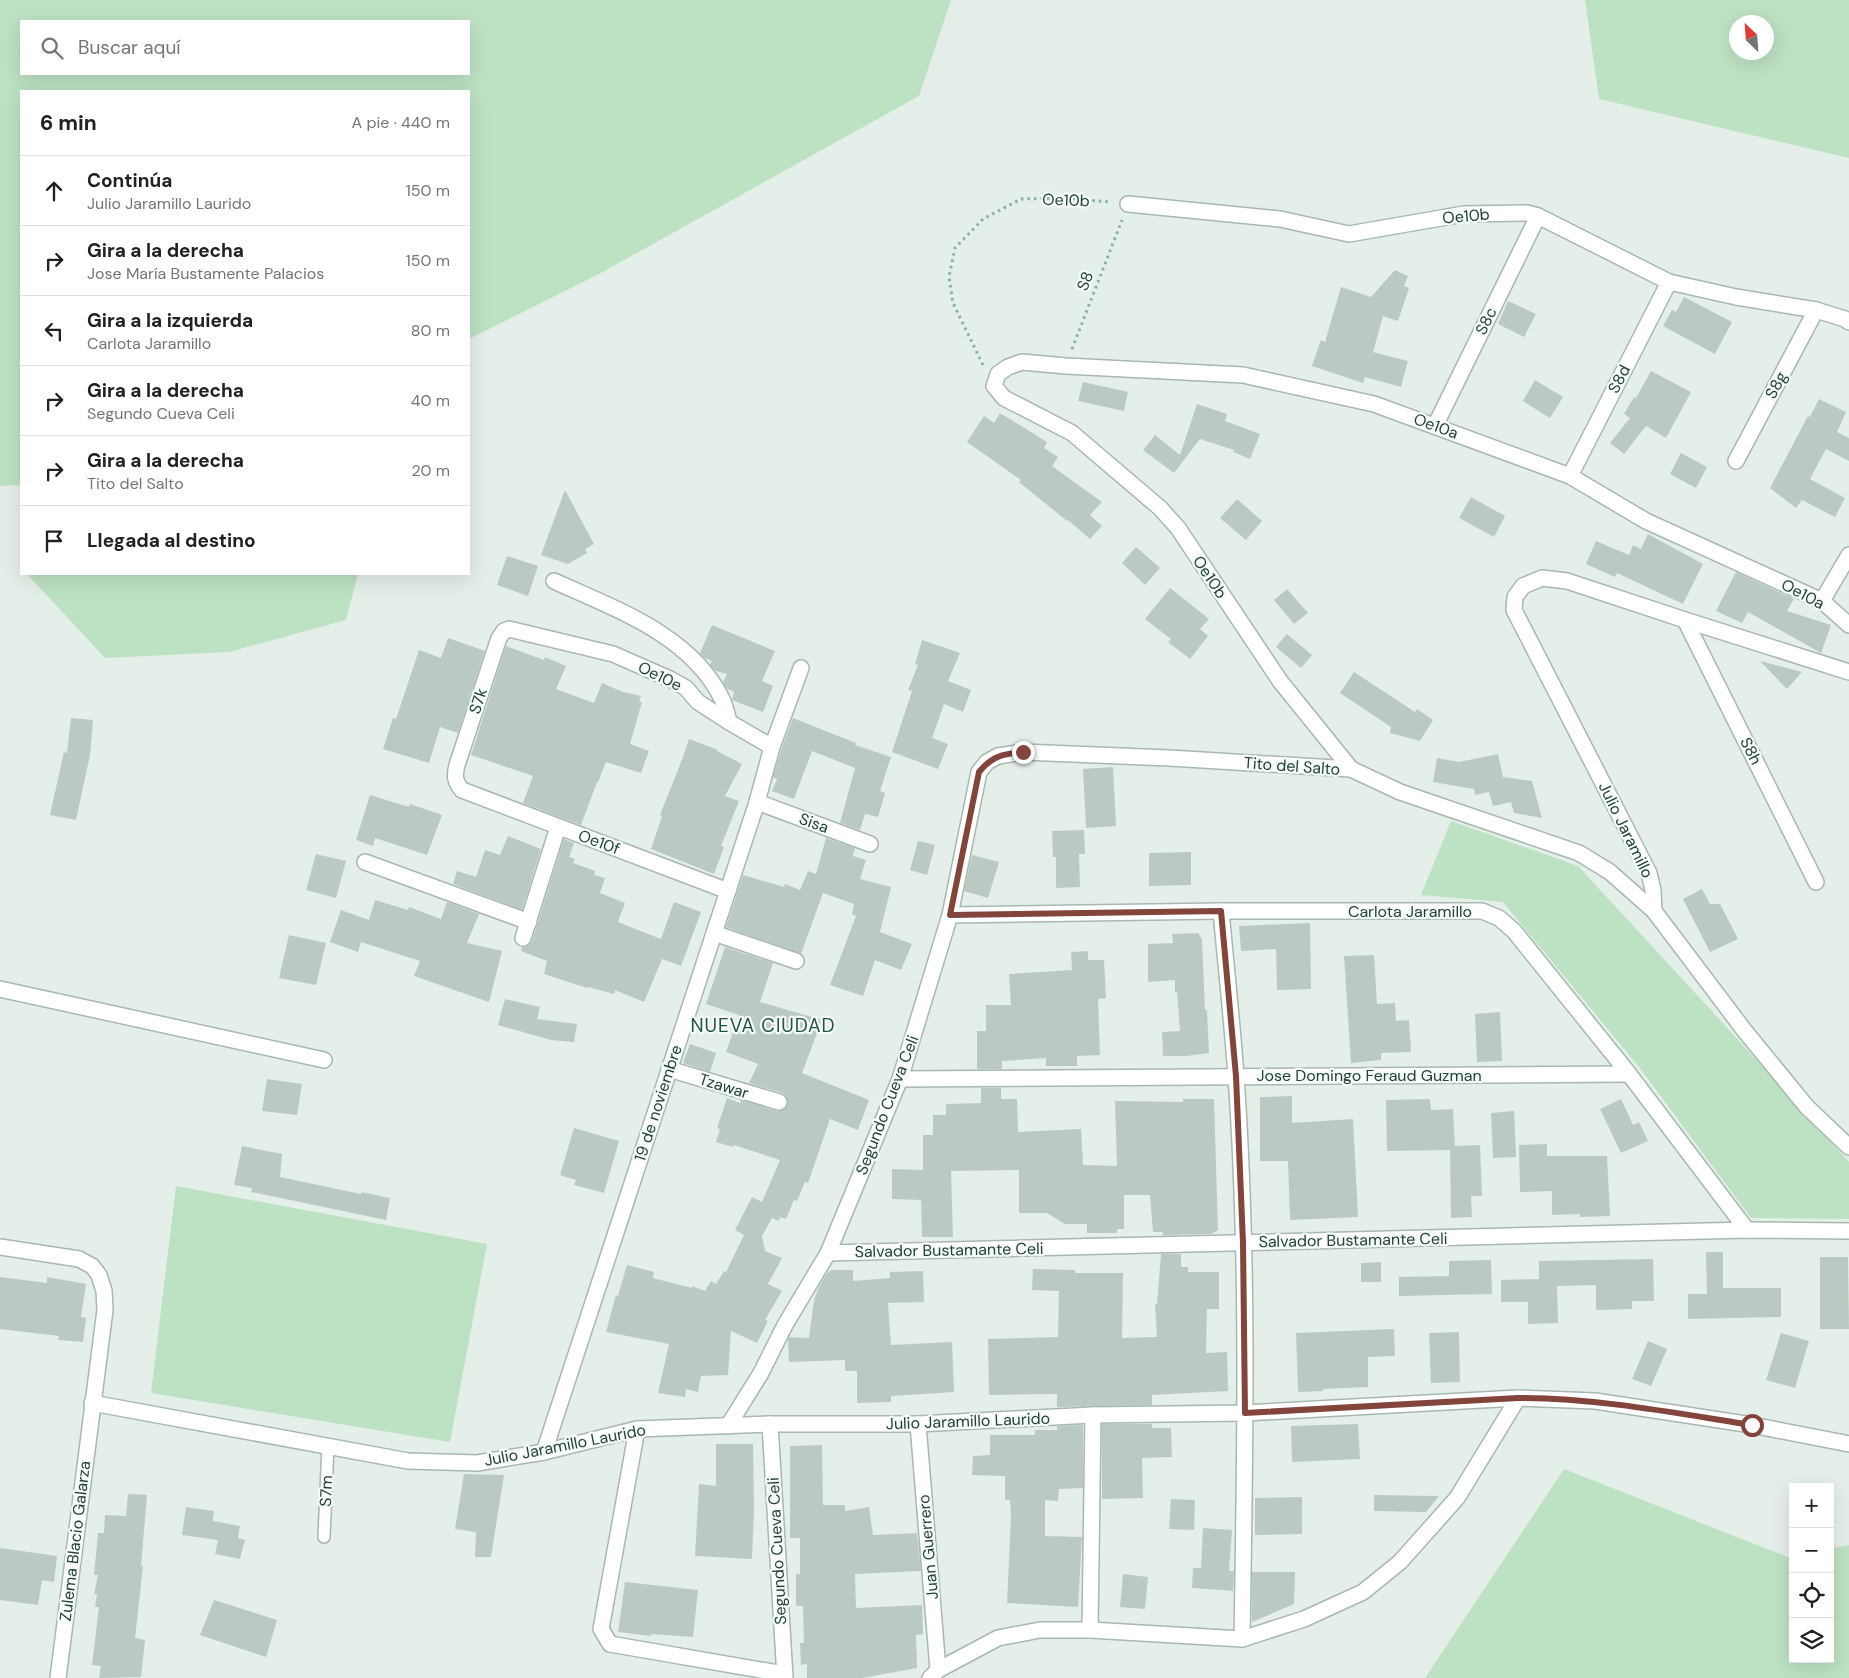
<!DOCTYPE html>
<html lang="es">
<meta charset="utf-8">
<style>
:root{--surface:#fff;--page:#f6f6f6;--text:#202124;--muted:#757577;--line:#e0e0e0}
body{margin:0;font-family:"DM Sans",sans-serif;background:var(--page);color:var(--text)}
.controls{position:absolute;right:15px;bottom:15px;display:grid;overflow:hidden;border-radius:0px;box-shadow:0 5px 20px #0002}
.controls button{width:45px;height:45px;display:grid;place-items:center;padding:0;border:0;border-bottom:1px solid var(--line);background:var(--surface);color:var(--text);font:25px sans-serif}
.compass{position:absolute;left:1729px;top:15px;width:45px;height:45px;border-radius:50%;background:var(--surface);box-shadow:0 5px 20px #0002;rotate:335deg}
.stop{position:absolute;width:15px;height:15px;margin:-11px;border:4px solid #82443b;border-radius:50%;background:#fff}
.stop.end{background:#82443b;border-color:#fff;box-shadow:0 1px 5px #0008}
.list{margin:0;padding:0;list-style:none}
h2{display:flex;justify-content:space-between;align-items:center;height:65px;margin:0;padding:0 20px;font-size:21px}
h2 small{font-size:16px;font-weight:400;color:var(--muted)}
.list li{display:grid;grid-template-columns:32px 1fr auto;gap:15px;align-items:center;box-sizing:border-box;height:70px;padding:0 20px;border-top:1px solid var(--line)}
.list b{display:block;font-size:19px;white-space:nowrap}
.list p{margin:0;font-size:16px;white-space:nowrap;color:var(--muted)}
.list em{font-size:16px;font-style:normal;color:var(--muted)}
.icon{flex:none;width:28px;height:28px;fill:none;stroke:currentColor;stroke-width:2;stroke-linecap:round;stroke-linejoin:round}
.map{position:relative;flex:none;width:1849px;height:1678px;overflow:hidden}
.search{position:absolute;background:var(--surface);box-shadow:0 5px 20px #0002;left:20px;top:20px;width:450px;height:55px;display:flex;align-items:center;gap:12px;box-sizing:border-box;padding:0 18px;border-radius:0px;color:var(--muted);font-size:19px}
.panel{position:absolute;background:var(--surface);box-shadow:0 5px 20px #0002;left:20px;top:90px;width:450px;height:485px;border-radius:0px}
.map>svg:first-child{display:block}
.green{fill:#bde1c3;fill-rule:evenodd}
.building{fill:#bacac2}
.lines{fill:none;stroke-linecap:round;stroke-linejoin:round}
.lane-casing{stroke:#a7b8b0;stroke-width:14}
.street-casing{stroke:#a7b8b0;stroke-width:18}
.path{stroke:#83b4a0;stroke-width:3;stroke-dasharray:2.5 4;stroke-linecap:butt}
.lane{stroke:#fff;stroke-width:11}
.street{stroke:#fff;stroke-width:15}
.route{stroke:#82443b;stroke-width:6}
.labels{text-anchor:middle;dominant-baseline:central;stroke-width:4.5;stroke-linejoin:round;paint-order:stroke}
.street-label{font-size:16px;fill:#224237;stroke:#f6fbf8}
.quarter-label{font-size:19px;letter-spacing:1px;fill:#1c5642;stroke:#f6fbf8}
</style>
<div class="map">
<svg width="1849" height="1678" viewBox="0 0 1849 1678">
<rect width="100%" height="100%" fill="#e5efe9"/>
<!-- green -->
<g class="green">
<path d="M0,0H951L919,96L599,274L469,339V91H21V485L0,486ZM21,21H469V74H21Z"/>
<path d="M1585,0H1849V158L1599,99ZM1766,22V52H1736V22Z"/>
<polygon points="27,574 358,574 346,620 229,652 105,658"/>
<polygon points="1451,821 1578,866 1710,1009 1849,1162 1849,1219 1751,1218 1639,1067 1503,902 1421,895"/>
<polygon points="176,1186 487,1244 450,1442 151,1393"/>
<polygon points="1564,1469 1790,1558 1793,1557 1793,1659 1830,1659 1830,1549 1849,1545 1849,1678 1425,1678"/>
</g>
<!-- building -->
<g class="building">
<polygon points="1395,270 1408,276 1404,286 1409,288 1398,321 1383,316 1373,352 1408,361 1401,387 1365,377 1363,383 1312,366 1321,340 1325,342 1341,287 1371,297"/>
<polygon points="1684,297 1732,322 1715,354 1663,326 1672,310 1676,312"/>
<polygon points="1508,301 1536,314 1524,337 1498,324"/>
<polygon points="1651,371 1691,392 1666,438 1646,426 1624,454 1610,443 1630,418 1624,414 1634,397 1636,398"/>
<polygon points="1535,380 1563,397 1550,418 1523,401"/>
<polygon points="1083,382 1128,392 1124,411 1078,401"/>
<polygon points="1819,399 1846,412 1837,432 1849,438 1849,461 1826,449 1810,479 1845,498 1835,517 1802,500 1796,508 1770,488 1808,416 1810,417"/>
<polygon points="1197,404 1227,414 1225,421 1260,434 1250,459 1233,452 1234,450 1200,439 1174,473 1143,450 1155,435 1180,455"/>
<polygon points="1000,413 1047,442 1044,448 1058,457 1052,466 1102,502 1090,515 1102,526 1090,539 1068,520 1067,521 1019,482 1021,480 967,442 984,416 994,423"/>
<polygon points="1681,453 1707,467 1696,488 1670,474"/>
<polygon points="565,490 594,544 585,549 587,553 568,564 541,555"/>
<polygon points="1471,497 1505,516 1494,537 1459,518"/>
<polygon points="1237,499 1262,521 1246,540 1220,518"/>
<polygon points="1648,534 1703,564 1683,604 1617,573 1615,577 1586,564 1596,541 1629,555 1633,545 1641,549"/>
<polygon points="1136,547 1160,568 1145,585 1122,563"/>
<polygon points="507,556 538,566 528,596 497,585"/>
<polygon points="1736,572 1794,599 1787,611 1831,625 1821,653 1748,612 1742,623 1716,611"/>
<polygon points="1170,588 1209,619 1200,629 1208,636 1190,659 1168,642 1171,639 1145,619"/>
<polygon points="1287,589 1308,613 1294,624 1274,600"/>
<polygon points="712,625 775,651 762,681 773,686 763,712 732,700 734,692 726,688 723,682 727,674 716,671 710,665 712,661 704,658 700,653"/>
<polygon points="1287,634 1312,655 1301,668 1276,647"/>
<polygon points="448,638 485,651 458,733 440,727 429,763 383,749 393,718 396,719 419,650 441,658"/>
<polygon points="922,640 960,653 948,681 971,690 963,712 944,704 932,738 948,744 938,769 892,752 912,691 908,690 918,665 915,664"/>
<polygon points="506,646 544,660 545,657 566,666 556,689 594,703 602,683 623,692 641,696 639,702 642,702 630,744 649,751 641,773 606,762 598,782 597,782 581,825 523,803 533,776 471,755"/>
<polygon points="1760,661 1802,672 1787,689"/>
<polygon points="1354,672 1415,712 1417,709 1433,720 1420,741 1390,733 1391,727 1340,693"/>
<polygon points="71,718 93,720 90,755 76,820 50,815 64,752 67,753"/>
<polygon points="793,718 856,743 855,745 891,757 880,791 885,793 878,817 865,814 860,830 840,823 855,768 812,751 794,799 772,791 777,779 773,777 781,750"/>
<polygon points="689,739 718,750 717,751 742,764 725,796 739,801 721,846 724,847 714,874 651,849 662,816 660,815 683,757"/>
<polygon points="1498,754 1503,777 1532,781 1542,818 1514,813 1511,802 1493,806 1489,792 1475,795 1474,789 1433,782 1437,758 1459,762"/>
<polygon points="1113,767 1116,826 1086,828 1083,769"/>
<polygon points="370,795 409,807 410,804 442,815 427,855 375,838 373,846 356,840"/>
<polygon points="1084,830 1085,854 1079,854 1080,887 1056,888 1056,857 1053,857 1052,831"/>
<polygon points="508,836 541,849 522,910 453,884 457,871 476,877 485,850 500,855"/>
<polygon points="826,838 855,848 853,856 866,860 860,879 891,887 880,932 912,944 901,970 875,960 863,996 830,985 856,916 852,914 854,904 823,893 801,954 726,927 743,875 784,887 785,884 800,890 808,871 816,874"/>
<polygon points="564,839 574,843 569,857 575,859 573,863 595,871 594,875 605,878 600,893 625,903 618,922 661,939 674,902 701,912 681,966 662,959 644,1002 615,990 614,994 588,987 587,988 544,974 547,961 521,951 522,947 529,945 532,941"/>
<polygon points="918,841 935,845 927,875 910,870"/>
<polygon points="1191,852 1191,885 1149,886 1149,853"/>
<polygon points="316,854 346,861 336,898 306,890"/>
<polygon points="972,855 999,862 988,898 964,891"/>
<polygon points="1702,889 1710,904 1720,904 1738,939 1710,952 1683,899"/>
<polygon points="375,900 408,910 409,907 441,919 447,902 479,914 467,943 502,951 489,1002 414,976 420,961 361,942 358,952 330,942 341,910 369,920"/>
<polygon points="1310,923 1311,989 1277,990 1276,949 1241,951 1239,926"/>
<polygon points="1198,933 1202,939 1205,1010 1207,1010 1209,1053 1187,1056 1163,1056 1162,1032 1180,1031 1177,992 1175,992 1175,980 1148,982 1148,944 1173,943 1172,934"/>
<polygon points="289,935 326,943 316,985 279,978"/>
<polygon points="725,947 773,963 760,1002 822,1020 802,1073 869,1100 858,1130 830,1119 808,1183 805,1182 797,1201 794,1200 786,1219 780,1217 779,1221 772,1218 762,1236 765,1251 782,1258 768,1284 782,1291 765,1320 768,1321 757,1343 731,1331 728,1375 701,1376 698,1392 686,1389 685,1397 658,1393 669,1344 606,1332 616,1295 618,1296 627,1265 654,1272 653,1278 692,1288 692,1286 705,1291 711,1281 716,1284 724,1271 726,1272 744,1235 735,1230 752,1197 762,1202 780,1160 734,1145 733,1147 716,1142 720,1129 717,1128 727,1098 740,1103 741,1100 777,1111 785,1109 788,1104 786,1096 782,1093 749,1083 758,1064 726,1052 739,1015 706,1004"/>
<polygon points="1088,951 1088,960 1104,960 1106,998 1098,999 1100,1055 1077,1056 1077,1066 1046,1066 1046,1058 1002,1061 1002,1069 977,1069 977,1031 986,1031 986,1005 1011,1005 1009,974 1072,970 1071,952"/>
<polygon points="1374,955 1377,1004 1395,1003 1396,1021 1409,1020 1411,1052 1381,1053 1381,1060 1351,1063 1344,956"/>
<polygon points="505,999 540,1007 537,1019 577,1024 574,1042 551,1040 498,1025"/>
<polygon points="1500,1012 1502,1061 1477,1062 1475,1014"/>
<polygon points="690,1044 716,1053 710,1072 683,1063"/>
<polygon points="267,1079 302,1084 297,1115 262,1111"/>
<polygon points="981,1088 1001,1088 1001,1099 1017,1099 1018,1132 1081,1129 1083,1165 1117,1166 1115,1101 1183,1102 1183,1099 1214,1099 1218,1230 1211,1234 1163,1235 1163,1232 1153,1232 1150,1195 1124,1195 1124,1229 1117,1229 1117,1233 1087,1233 1087,1224 1065,1224 1047,1213 1019,1213 1019,1170 951,1171 953,1237 922,1237 921,1200 892,1199 892,1169 923,1170 923,1135 933,1135 933,1115 946,1115 946,1104 981,1103"/>
<polygon points="1292,1096 1292,1123 1353,1119 1358,1217 1290,1220 1288,1161 1260,1161 1260,1097"/>
<polygon points="1430,1099 1431,1110 1453,1109 1455,1146 1480,1145 1482,1196 1471,1196 1472,1217 1451,1218 1450,1150 1387,1151 1386,1100"/>
<polygon points="1621,1099 1633,1125 1639,1122 1648,1141 1621,1153 1600,1109"/>
<polygon points="1514,1111 1516,1157 1493,1158 1491,1113"/>
<polygon points="574,1128 619,1141 604,1193 574,1185 576,1180 560,1175"/>
<polygon points="1547,1144 1547,1156 1607,1156 1610,1216 1580,1217 1580,1214 1552,1215 1552,1191 1520,1192 1519,1145"/>
<polygon points="242,1146 282,1154 280,1177 361,1194 361,1192 390,1198 386,1220 251,1192 252,1188 234,1185"/>
<polygon points="1706,1252 1723,1252 1723,1288 1781,1288 1781,1317 1688,1319 1688,1294 1707,1294"/>
<polygon points="1161,1254 1181,1254 1181,1267 1188,1267 1188,1272 1219,1272 1219,1309 1207,1309 1206,1353 1227,1352 1228,1391 1152,1395 1152,1405 1057,1407 1057,1394 989,1395 988,1339 1058,1337 1059,1291 1032,1290 1033,1269 1075,1270 1075,1273 1123,1273 1122,1338 1157,1337 1155,1304 1157,1304"/>
<polygon points="1820,1257 1848,1257 1849,1329 1820,1329"/>
<polygon points="1653,1259 1654,1301 1632,1301 1632,1309 1596,1310 1596,1285 1557,1286 1558,1323 1528,1324 1528,1302 1501,1302 1501,1280 1539,1279 1539,1261"/>
<polygon points="1491,1260 1492,1294 1399,1296 1399,1277 1449,1276 1449,1261"/>
<polygon points="1381,1262 1381,1282 1361,1282 1361,1263"/>
<polygon points="832,1270 853,1270 853,1281 890,1278 890,1272 923,1271 924,1302 888,1303 891,1345 952,1342 954,1392 891,1396 891,1402 857,1403 857,1371 845,1371 845,1360 789,1362 788,1340 789,1337 809,1338 814,1300 819,1287 827,1273"/>
<polygon points="0,1277 47,1283 47,1277 86,1284 81,1317 86,1318 83,1342 58,1340 59,1336 0,1329"/>
<polygon points="1394,1329 1395,1356 1368,1357 1368,1387 1323,1389 1323,1391 1298,1392 1296,1333"/>
<polygon points="1459,1332 1460,1382 1431,1383 1429,1333"/>
<polygon points="1781,1333 1809,1341 1795,1388 1766,1380"/>
<polygon points="1648,1341 1667,1349 1651,1386 1632,1379"/>
<polygon points="1102,1424 1152,1424 1152,1428 1171,1428 1172,1457 1142,1458 1143,1498 1102,1499"/>
<polygon points="1358,1424 1360,1459 1292,1462 1291,1426"/>
<polygon points="1083,1425 1083,1488 1059,1489 1058,1501 1045,1500 1045,1536 1082,1537 1078,1607 1007,1603 1011,1517 1010,1500 1005,1500 1005,1476 972,1475 973,1456 990,1455 990,1435 1035,1435 1035,1430 1057,1430 1057,1426"/>
<polygon points="716,1444 753,1444 754,1510 752,1559 695,1556 699,1484 716,1486"/>
<polygon points="822,1445 823,1505 845,1505 845,1511 869,1507 873,1535 917,1533 921,1571 855,1574 856,1608 922,1605 923,1634 916,1635 917,1668 863,1678 807,1678 807,1664 801,1665 800,1643 804,1643 803,1606 796,1606 796,1574 800,1574 800,1538 790,1538 790,1446"/>
<polygon points="464,1474 504,1475 491,1557 475,1557 476,1532 455,1529"/>
<polygon points="128,1494 147,1495 141,1566 143,1566 135,1638 145,1640 141,1677 99,1678 101,1666 92,1665 99,1607 95,1607 97,1594 94,1594 98,1575 94,1575 98,1533 104,1533 105,1515 126,1516"/>
<polygon points="1374,1495 1439,1496 1426,1512 1374,1511"/>
<polygon points="1302,1497 1302,1534 1255,1535 1255,1498"/>
<polygon points="1171,1499 1195,1500 1194,1530 1169,1529"/>
<polygon points="186,1507 214,1511 213,1521 240,1526 238,1538 245,1540 240,1559 215,1554 218,1540 182,1535"/>
<polygon points="1203,1528 1232,1530 1229,1571 1234,1571 1233,1591 1192,1588 1193,1568 1201,1568"/>
<polygon points="0,1548 57,1556 54,1582 42,1580 38,1605 0,1600"/>
<polygon points="1252,1572 1295,1572 1294,1604 1252,1622"/>
<polygon points="1123,1574 1148,1577 1145,1609 1120,1607"/>
<polygon points="625,1582 698,1590 693,1637 651,1634 651,1636 618,1632"/>
<polygon points="214,1600 277,1620 266,1657 200,1635"/>
</g>
<g class="lines">
<defs>
<polyline id="lane" points="324,1537 328,1445"/>
<g id="street">
<polyline points="1128,204 1280,219 1349,234 1464,214 1527,213 1538,216 1669,282 1736,297 1816,310 1845,319 1849,322"/>
<polyline points="1435,426 1538,216"/>
<polyline points="1736,461 1816,310"/>
<polyline points="1570,476 1669,282"/>
<path d="M554,581C615,609 689,634 721,697C725,704 727,714 729,722"/>
<polyline points="1822,601 1849,555"/>
<polyline points="1685,620 1816,882"/>
<polyline points="1849,672 1685,620 1567,581 1542,578 1523,586 1515,597 1514,610 1649,873 1653,890 1654,911 1744,1030 1807,1107 1849,1147"/>
<polyline points="1351,769 1280,681 1178,528 1160,508 1072,433 1004,398 994,386 998,374 1008,367 1022,362 1066,366 1243,375 1374,404 1570,476 1646,521 1822,601 1849,625"/>
<polyline points="757,802 870,844"/>
<polyline points="365,862 529,922"/>
<path d="M728,891L462,790C455,782 454,776 457,765L499,638L504,631L509,629L613,654L670,679L686,688L698,702L729,722L772,747"/>
<path d="M1221,911C1226,966 1232,1021 1236,1076C1249,1263 1245,1451 1242,1639"/>
<polyline points="950,915 1221,911 1482,911 1499,918 1514,931 1629,1074 1747,1230"/>
<polyline points="714,933 796,961"/>
<polyline points="523,938 558,827"/>
<polyline points="0,989 324,1060"/>
<polyline points="669,1069 779,1102"/>
<polyline points="900,1079 1629,1074"/>
<polyline points="0,1247 79,1259 92,1266 99,1275 104,1291 105,1310 58,1678"/>
<polyline points="828,1253 1747,1230 1849,1231"/>
<polyline points="92,1403 408,1461 477,1463 544,1452 637,1429 770,1424 918,1424 1093,1415 1245,1413 1518,1398 1595,1401 1752,1425 1849,1444"/>
<polyline points="770,1424 785,1678"/>
<polyline points="918,1424 938,1670"/>
<polyline points="728,1426 761,1373 785,1325 828,1253 900,1079 950,915 979,772 987,762 998,756 1023,752 1169,758 1351,769 1400,792 1579,853 1610,872 1654,911"/>
<polyline points="637,1429 601,1629 610,1644 784,1674"/>
<polyline points="544,1452 757,802 772,747 801,668"/>
<polyline points="1090,1630 1093,1415"/>
<polyline points="930,1678 938,1670 998,1638 1040,1630 1090,1630 1242,1639 1304,1619 1363,1592 1400,1562 1457,1498 1518,1398"/>
</g>
</defs>
<!-- lane casing -->
<use href="#lane" class="lane-casing"/>
<!-- street casing -->
<use href="#street" class="street-casing"/>
<!-- path -->
<g class="path">
<polyline points="1072,349 1122,220"/>
<polyline points="983,365 953,303 949,277 955,248 983,219 1021,199 1063,198 1111,202"/>
</g>
<!-- lane -->
<use href="#lane" class="lane"/>
<!-- street -->
<use href="#street" class="street"/>
</g>
<g class="lines">
<!-- route -->
<path class="route" d="M1023,752C1003,754 992,756 979,772L950,915L1221,911L1236,1076L1243,1243L1245,1413L1518,1398C1597,1398 1675,1413 1752,1425"/>
</g>
<g class="labels">
<!-- street labels -->
<g class="street-label">
<text transform="translate(1066 200) rotate(2)">Oe10b</text>
<text transform="translate(1466 216) rotate(-5)">Oe10b</text>
<text transform="translate(1085 281) rotate(-69)">S8</text>
<text transform="translate(1486 321) rotate(-64)">S8c</text>
<text transform="translate(1619 379) rotate(-63)">S8d</text>
<text transform="translate(1776 385) rotate(-62)">S8g</text>
<text transform="translate(1436 426) rotate(20)">Oe10a</text>
<text transform="translate(1210 577) rotate(56)">Oe10b</text>
<text transform="translate(1803 594) rotate(28)">Oe10a</text>
<text transform="translate(660 676) rotate(26)">Oe10e</text>
<text transform="translate(478 701) rotate(-72)">S7k</text>
<text transform="translate(1751 751) rotate(63)">S8h</text>
<text transform="translate(1292 766) rotate(4)">Tito del Salto</text>
<text transform="translate(814 823) rotate(20)">Sisa</text>
<text transform="translate(1626 830) rotate(64)">Julio Jaramillo</text>
<text transform="translate(599 842) rotate(20)">Oe10f</text>
<text x="1410" y="911">Carlota Jaramillo</text>
<text x="1369" y="1075">Jose Domingo Feraud Guzman</text>
<text transform="translate(724 1086) rotate(17)">Tzawar</text>
<text transform="translate(658 1103) rotate(-72)">19 de noviembre</text>
<text transform="translate(887 1105) rotate(-69)">Segundo Cueva Celi</text>
<text transform="translate(1353 1240) rotate(-1)">Salvador Bustamante Celi</text>
<text transform="translate(949 1250) rotate(-1)">Salvador Bustamante Celi</text>
<text transform="translate(968 1421) rotate(-2)">Julio Jaramillo Laurido</text>
<text transform="translate(565 1445) rotate(-11)">Julio Jaramillo Laurido</text>
<text transform="translate(326 1491) rotate(-87)">S7m</text>
<text transform="translate(75 1541) rotate(-83)">Zulema Blacio Galarza</text>
<text transform="translate(928 1547) rotate(-95)">Juan Guerrero</text>
<text transform="translate(777 1551) rotate(-93)">Segundo Cueva Celi</text>
</g>
<!-- quarter labels -->
<g class="quarter-label">
<text x="763" y="1025">NUEVA CIUDAD</text>
</g>
</g>
</svg>
<div class="controls">
<button>+</button>
<button>−</button>
<button><svg class="icon" aria-label="locate" viewBox="0 0 24 24"><circle cx="12" cy="12" r="6"/><path d="M12 2v4M12 18v4M2 12h4M18 12h4"/></svg></button>
<button><svg class="icon" aria-label="layers" viewBox="0 0 24 24"><path d="M12 4l9 5-9 5-9-5zM3 14l9 5 9-5"/></svg></button>
</div>
<svg class="compass" viewBox="-18 -18 36 36"><path d="M0-13l5 13h-10z" fill="#e53935"/><path d="M0 13l5-13h-10z" fill="#757577"/></svg>
<div class="stop" style="left:1752px;top:1425px"></div>
<div class="stop end" style="left:1023px;top:752px"></div>
<div class="search"><svg class="icon" aria-label="search" viewBox="0 0 24 24"><circle cx="10" cy="10" r="6"/><path d="M15 15l6 6"/></svg>Buscar aquí</div>
<section class="panel">
<h2>6 min<small>A pie · 440 m</small></h2>
<ul class="list">
<li><svg class="icon" aria-label="ahead" viewBox="0 0 24 24"><path d="M12 20V5M6 11l6-6 6 6"/></svg><div><b>Continúa</b><p>Julio Jaramillo Laurido</p></div><em>150 m</em></li>
<li><svg class="icon" aria-label="right" viewBox="0 0 24 24"><path d="M7 20v-9h11M14 6l5 5-5 5"/></svg><div><b>Gira a la derecha</b><p>Jose María Bustamente Palacios</p></div><em>150 m</em></li>
<li><svg class="icon" aria-label="left" viewBox="0 0 24 24"><path d="M17 20v-9H6M10 6l-5 5 5 5"/></svg><div><b>Gira a la izquierda</b><p>Carlota Jaramillo</p></div><em>80 m</em></li>
<li><svg class="icon" aria-label="right" viewBox="0 0 24 24"><path d="M7 20v-9h11M14 6l5 5-5 5"/></svg><div><b>Gira a la derecha</b><p>Segundo Cueva Celi</p></div><em>40 m</em></li>
<li><svg class="icon" aria-label="right" viewBox="0 0 24 24"><path d="M7 20v-9h11M14 6l5 5-5 5"/></svg><div><b>Gira a la derecha</b><p>Tito del Salto</p></div><em>20 m</em></li>
<li><svg class="icon" aria-label="arrive" viewBox="0 0 24 24"><path d="M6 21V4h12l-3 4 3 4H6"/></svg><div><b>Llegada al destino</b></div></li>
</ul>
</section>
</div>
